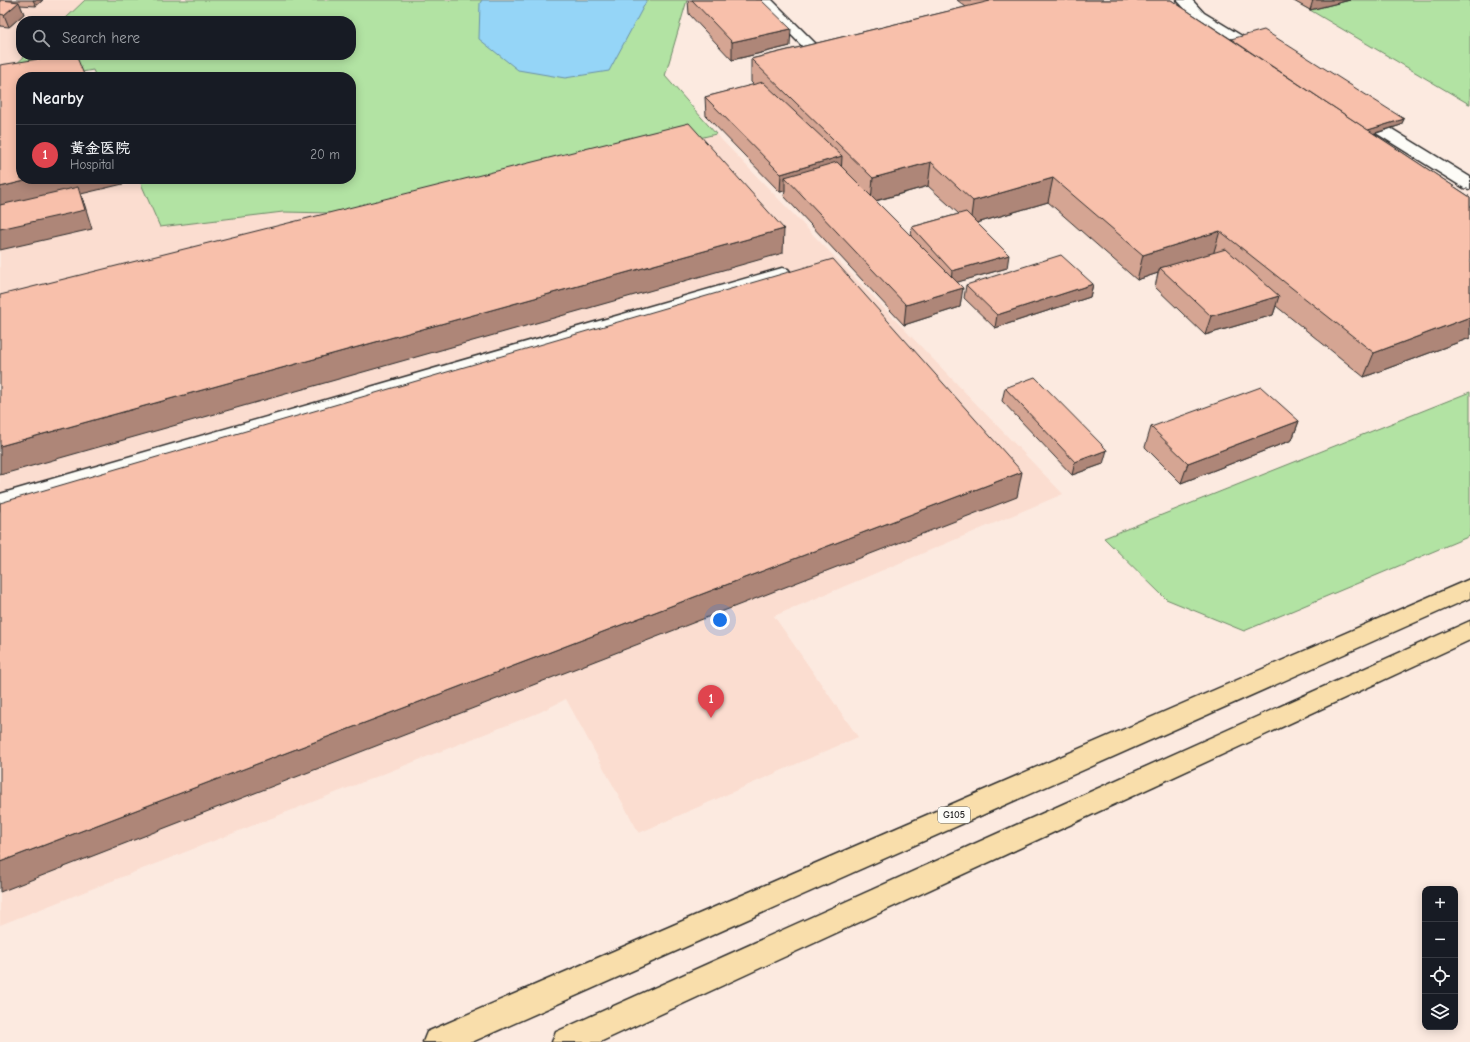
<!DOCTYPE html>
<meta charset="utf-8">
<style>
:root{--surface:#171b24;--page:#20242c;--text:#f1f3f6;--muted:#9ea1a6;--line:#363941;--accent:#d1495b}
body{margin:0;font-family:"Comic Neue","LXGW WenKai TC",sans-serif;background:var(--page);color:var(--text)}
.controls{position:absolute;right:12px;bottom:12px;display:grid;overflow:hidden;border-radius:8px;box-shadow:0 2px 10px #0003}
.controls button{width:36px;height:36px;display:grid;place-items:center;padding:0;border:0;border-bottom:1px solid var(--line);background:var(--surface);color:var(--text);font:20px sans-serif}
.you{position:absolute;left:720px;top:620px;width:14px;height:14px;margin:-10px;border:3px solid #fff;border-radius:50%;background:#1a73e8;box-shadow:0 0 0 6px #1a73e833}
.badge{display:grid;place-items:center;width:26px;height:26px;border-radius:50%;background:var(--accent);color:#fff;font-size:13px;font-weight:700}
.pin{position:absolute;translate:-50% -33px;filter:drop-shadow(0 1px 2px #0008)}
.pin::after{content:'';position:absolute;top:21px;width:14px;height:12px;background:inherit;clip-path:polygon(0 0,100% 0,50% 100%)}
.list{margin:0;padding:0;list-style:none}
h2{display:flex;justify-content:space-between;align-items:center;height:52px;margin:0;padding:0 16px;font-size:17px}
h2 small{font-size:13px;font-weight:400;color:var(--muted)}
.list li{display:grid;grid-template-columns:26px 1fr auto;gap:12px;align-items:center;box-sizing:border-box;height:60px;padding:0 16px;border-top:1px solid var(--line)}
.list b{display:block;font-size:15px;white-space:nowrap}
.list p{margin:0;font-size:13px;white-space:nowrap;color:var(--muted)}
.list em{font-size:13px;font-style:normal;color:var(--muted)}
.icon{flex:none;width:22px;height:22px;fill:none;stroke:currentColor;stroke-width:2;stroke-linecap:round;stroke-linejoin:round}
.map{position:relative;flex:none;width:1470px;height:1042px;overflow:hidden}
.search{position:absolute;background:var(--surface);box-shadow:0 2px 10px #0003;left:16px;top:16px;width:340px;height:44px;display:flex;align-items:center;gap:10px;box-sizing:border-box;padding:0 14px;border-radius:16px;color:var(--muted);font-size:15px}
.panel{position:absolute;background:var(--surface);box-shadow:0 2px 10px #0003;left:16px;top:72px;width:340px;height:112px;border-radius:16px}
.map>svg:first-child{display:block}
.built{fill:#fbddd0}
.green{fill:#b2e3a3;stroke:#6e8767}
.water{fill:#95d5f7;stroke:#6b91a5}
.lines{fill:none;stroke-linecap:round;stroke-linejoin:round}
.street-casing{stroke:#2b2b2b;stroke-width:3}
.highway-casing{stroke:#2b2b2b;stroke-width:3}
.street{fill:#fdfcf7;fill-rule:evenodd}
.highway{fill:#f9deab;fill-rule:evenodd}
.wall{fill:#d5a593;stroke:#2b2b2b;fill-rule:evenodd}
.shaded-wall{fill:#ae8678;stroke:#2b2b2b}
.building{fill:#f8c0ab;stroke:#2b2b2b}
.labels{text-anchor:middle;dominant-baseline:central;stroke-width:4;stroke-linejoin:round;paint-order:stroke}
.shield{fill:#fdfcf7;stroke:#6a6a68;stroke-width:1}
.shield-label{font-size:10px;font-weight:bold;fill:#2b2b2b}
</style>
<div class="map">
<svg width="1470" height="1042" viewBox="0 0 1470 1042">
<rect width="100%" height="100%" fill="#fceae0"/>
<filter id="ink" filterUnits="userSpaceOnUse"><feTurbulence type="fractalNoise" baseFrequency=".025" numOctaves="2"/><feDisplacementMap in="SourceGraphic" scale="8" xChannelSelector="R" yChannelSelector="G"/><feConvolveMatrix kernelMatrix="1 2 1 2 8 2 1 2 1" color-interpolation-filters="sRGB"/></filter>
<g filter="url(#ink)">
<!-- built -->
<g class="built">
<polygon points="0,0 85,0 63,21 21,21 21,55 26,55 0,79"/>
<polygon points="0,87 21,179 139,179 160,227 283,212 381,214 716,134 1063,494 774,616 858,737 639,833 566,699 538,713 0,925"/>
</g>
<!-- green -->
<g class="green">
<polygon points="85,0 687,0 665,76 716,134 381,214 283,212 160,227 139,179 351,179 351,77 96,77 93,70 55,77 21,77 0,79 26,55 351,55 351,21 63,21"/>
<polygon points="1293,0 1470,0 1470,104 1469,104"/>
<polygon points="1470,392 1470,536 1244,631 1166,599 1104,538"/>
</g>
<!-- water -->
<polygon class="water" points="482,0 647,0 609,71 565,78 518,70 479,39 480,3"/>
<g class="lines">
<defs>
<g id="street">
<polygon points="757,0 772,0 819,47 821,50 819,53 814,54 809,53"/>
<polygon points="1177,0 1192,0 1204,13 1265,50 1268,53 1265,56 1260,58 1255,56 1194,19"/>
<polygon points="1358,110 1364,112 1470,177 1470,189 1464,188 1352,118 1350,115 1352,112"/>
<polygon points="782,268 788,269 791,273 788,277 0,510 0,494"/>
</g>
<g id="highway">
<polygon points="1470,579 1470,598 472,1042 423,1042 427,1032"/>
<polygon points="1470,621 1470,640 600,1042 552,1042 556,1032"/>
</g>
</defs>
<!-- street casing -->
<use href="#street" class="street-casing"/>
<!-- highway casing -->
<use href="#highway" class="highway-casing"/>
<!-- street -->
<use href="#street" class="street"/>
<!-- highway -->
<use href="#highway" class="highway"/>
</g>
<!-- wall -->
<g class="wall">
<polygon points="0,0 43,0 36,6 20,5 24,14 9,27 0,26"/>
<polygon points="688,0 761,0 790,46 732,60 689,14"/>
<path d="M957,0H1171L1231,39L1404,119L1401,125L1374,134L1470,197V338L1364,377L1276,306L1273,315L1205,335L1155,287L1158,273L1137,280L1048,202L977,223L1007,268L957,282L960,307L904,325L784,196L785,191L780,192L706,116L705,97L754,85L751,82V59L966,7ZM928,186L959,214L912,227L911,236L876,201Z"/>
<polygon points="1292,0 1350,0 1310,10"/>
<polygon points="1093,284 1090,297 995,328 964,298 966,285"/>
<polygon points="1005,388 1103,464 1072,475 1002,401"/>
<polygon points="1299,421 1292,440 1181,483 1145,447 1151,427"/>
</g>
<!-- shaded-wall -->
<g class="shaded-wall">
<polygon points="33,0 43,0 36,6"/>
<polygon points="1313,0 1350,0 1310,10"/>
<polygon points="19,2 24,14 9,27 4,15"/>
<polygon points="791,29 790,46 732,60 732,42"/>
<polygon points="1404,119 1401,125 1346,142 1348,136"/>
<polygon points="842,156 841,175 785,177 785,191 780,192 781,174"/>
<polygon points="931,162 928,186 871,202 873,178"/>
<polygon points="1053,178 1048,202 970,225 973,201"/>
<polygon points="33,179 126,179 127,183 81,194 85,206 92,229 0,250 0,187"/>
<polygon points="784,229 783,253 0,475 0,446"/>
<polygon points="1220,231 1213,255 1160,268 1158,273 1137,280 1143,255"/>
<polygon points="1009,255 1007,268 951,284 952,271"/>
<polygon points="1093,284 1090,297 995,328 997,315"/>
<polygon points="963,288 960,307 904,325 906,305"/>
<polygon points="1279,296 1273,315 1205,335 1211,316"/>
<polygon points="1470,317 1470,338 1364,377 1374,353"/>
<polygon points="1299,421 1292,440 1181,483 1188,463"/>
<polygon points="1107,450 1103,464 1072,475 1075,462"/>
<polygon points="1022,472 1017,497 0,892 0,862"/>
</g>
<!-- building -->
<g class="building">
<polygon points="0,0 2,0 19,2 4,15 0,14"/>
<polygon points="692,0 761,0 791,29 732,42"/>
<polygon points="989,0 1171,0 1470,197 1470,317 1374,353 1220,231 1143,255 1053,178 973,201 931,162 873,178 751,59 990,1"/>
<polygon points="1264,30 1404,119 1368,130 1231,39"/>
<polygon points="64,55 76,55 85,77 21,77 21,179 33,179 0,187 0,65"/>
<polygon points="763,82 842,156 781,174 705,97"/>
<polygon points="689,123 784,229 0,446 0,295"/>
<polygon points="837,162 963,288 906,305 785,177"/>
<polygon points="78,187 85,210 0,229 0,205"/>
<polygon points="966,212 1009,255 952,271 912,227"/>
<polygon points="1226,249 1279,296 1211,316 1160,268"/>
<polygon points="1061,255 1093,284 997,315 966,285"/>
<polygon points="833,259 1022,472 0,862 0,503"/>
<polygon points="1035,377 1107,450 1075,462 1005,388"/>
<polygon points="1261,387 1299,421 1188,463 1151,427"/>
</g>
</g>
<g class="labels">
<!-- shield labels -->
<rect class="shield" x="938" y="807" width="32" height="16" rx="3"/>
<g class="shield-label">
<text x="954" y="815">G105</text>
</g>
</g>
</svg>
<div class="controls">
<button>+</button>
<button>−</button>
<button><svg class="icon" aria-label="locate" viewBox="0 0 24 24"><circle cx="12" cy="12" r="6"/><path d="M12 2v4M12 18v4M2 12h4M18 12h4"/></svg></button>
<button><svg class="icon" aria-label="layers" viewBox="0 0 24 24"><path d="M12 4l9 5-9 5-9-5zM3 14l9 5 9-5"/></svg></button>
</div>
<div class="you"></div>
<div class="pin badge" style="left:711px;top:718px;background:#e0444e">1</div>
<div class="search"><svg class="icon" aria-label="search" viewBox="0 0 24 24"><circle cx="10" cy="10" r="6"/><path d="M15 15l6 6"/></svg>Search here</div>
<section class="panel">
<h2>Nearby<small></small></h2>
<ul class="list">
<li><span class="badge" style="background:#e0444e">1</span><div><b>黄金医院</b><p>Hospital</p></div><em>20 m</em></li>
</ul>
</section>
</div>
